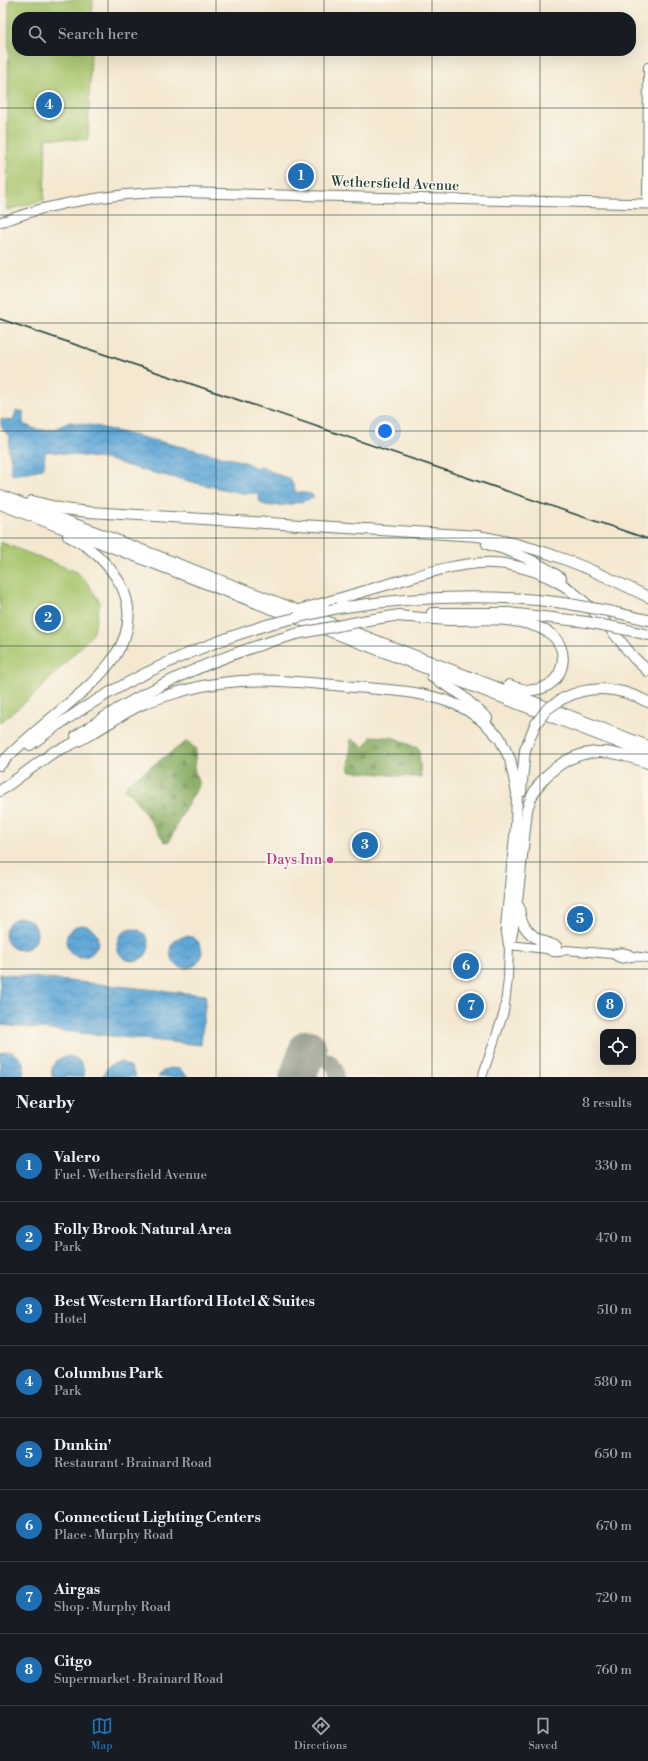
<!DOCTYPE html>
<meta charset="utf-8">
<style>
:root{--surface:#171b24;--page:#242831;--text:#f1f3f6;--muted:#9ea1a6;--line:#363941;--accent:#1f6fb2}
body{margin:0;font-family:"Libre Bodoni",serif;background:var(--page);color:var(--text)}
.controls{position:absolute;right:12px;bottom:12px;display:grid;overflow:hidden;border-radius:8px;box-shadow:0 4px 16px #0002}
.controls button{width:36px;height:36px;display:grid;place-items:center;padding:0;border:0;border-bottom:1px solid var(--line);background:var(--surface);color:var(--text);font:20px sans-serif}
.you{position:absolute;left:385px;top:431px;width:14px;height:14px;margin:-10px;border:3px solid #fff;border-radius:50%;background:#1a73e8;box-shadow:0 0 0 6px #1a73e833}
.badge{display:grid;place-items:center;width:26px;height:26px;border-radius:50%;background:var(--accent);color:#fff;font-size:13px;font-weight:700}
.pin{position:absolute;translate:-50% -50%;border:2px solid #fff;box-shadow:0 1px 4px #0006}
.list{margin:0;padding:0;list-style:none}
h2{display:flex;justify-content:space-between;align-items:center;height:52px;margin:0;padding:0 16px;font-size:17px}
h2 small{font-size:13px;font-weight:400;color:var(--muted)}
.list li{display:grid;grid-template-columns:26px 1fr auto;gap:12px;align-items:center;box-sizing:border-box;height:72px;padding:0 16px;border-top:1px solid var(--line)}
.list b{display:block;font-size:15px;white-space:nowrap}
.list p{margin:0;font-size:13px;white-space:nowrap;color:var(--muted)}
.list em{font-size:13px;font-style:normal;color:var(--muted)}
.icon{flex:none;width:22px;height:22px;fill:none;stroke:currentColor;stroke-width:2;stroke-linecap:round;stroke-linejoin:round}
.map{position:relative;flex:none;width:648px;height:1077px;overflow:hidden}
.search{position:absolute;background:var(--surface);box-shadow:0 4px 16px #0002;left:12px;right:12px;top:12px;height:44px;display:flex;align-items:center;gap:10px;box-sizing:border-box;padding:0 14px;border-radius:16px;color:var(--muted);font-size:15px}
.sheet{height:628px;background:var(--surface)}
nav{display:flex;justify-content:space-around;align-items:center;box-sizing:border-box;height:56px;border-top:1px solid var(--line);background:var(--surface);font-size:11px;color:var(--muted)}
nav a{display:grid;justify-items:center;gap:2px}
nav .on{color:var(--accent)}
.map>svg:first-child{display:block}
.green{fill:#a8c66e;stroke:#648251}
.forest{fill:url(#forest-firs);stroke:#52744a}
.water{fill:url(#water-waves);stroke:#407286}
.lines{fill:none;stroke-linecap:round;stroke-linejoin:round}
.taxiway{stroke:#8a9282;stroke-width:15}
.runway{stroke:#8a9282;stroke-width:37}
.secondary-casing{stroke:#6a796b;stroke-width:10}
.primary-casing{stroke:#6a796b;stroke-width:11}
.highway-casing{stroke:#6a796b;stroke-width:12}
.secondary{stroke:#fff;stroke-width:8}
.primary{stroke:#fff;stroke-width:9}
.highway{stroke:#fff;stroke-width:10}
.rail{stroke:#1f3d34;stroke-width:1.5}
.highway-bridge-casing{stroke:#6a796b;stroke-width:12;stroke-linecap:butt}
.highway-bridge{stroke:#fff;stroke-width:10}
.grid{fill:none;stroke:#1f3d34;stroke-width:1;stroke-opacity:0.55}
.hotel-dot{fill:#d1479c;stroke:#fbf7ec;stroke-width:1.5}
.labels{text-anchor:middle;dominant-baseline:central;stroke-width:3;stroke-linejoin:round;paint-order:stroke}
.street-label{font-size:14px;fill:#1f3d34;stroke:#fbf7ec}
.hotel-label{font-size:14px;fill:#b23c85;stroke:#fbf7ec;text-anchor:end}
</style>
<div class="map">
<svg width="648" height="1077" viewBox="0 0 648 1077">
<defs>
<pattern id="forest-firs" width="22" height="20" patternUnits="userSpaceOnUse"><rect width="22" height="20" fill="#86ab61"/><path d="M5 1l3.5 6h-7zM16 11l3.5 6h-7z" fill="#6d8c51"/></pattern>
<pattern id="water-waves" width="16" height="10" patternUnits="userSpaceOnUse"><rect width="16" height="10" fill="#60a7d7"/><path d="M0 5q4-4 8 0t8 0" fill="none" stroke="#4f89af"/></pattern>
</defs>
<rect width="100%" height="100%" fill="#fbf7ec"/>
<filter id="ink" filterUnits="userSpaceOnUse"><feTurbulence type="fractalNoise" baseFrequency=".025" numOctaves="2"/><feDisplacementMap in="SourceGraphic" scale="8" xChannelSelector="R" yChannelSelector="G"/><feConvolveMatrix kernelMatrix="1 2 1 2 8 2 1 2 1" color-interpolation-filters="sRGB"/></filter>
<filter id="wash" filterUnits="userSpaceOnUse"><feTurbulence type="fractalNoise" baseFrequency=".012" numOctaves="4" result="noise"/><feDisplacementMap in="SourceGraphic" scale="16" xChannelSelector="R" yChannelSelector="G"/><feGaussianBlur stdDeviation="0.9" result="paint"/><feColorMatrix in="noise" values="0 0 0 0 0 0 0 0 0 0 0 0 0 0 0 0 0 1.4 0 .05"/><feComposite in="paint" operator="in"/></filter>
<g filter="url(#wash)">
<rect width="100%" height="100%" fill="#f4e8d1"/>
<!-- green -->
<g class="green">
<polygon points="9,0 93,0 92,17 17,17 17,51 91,51 88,140 46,138 44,200 7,210"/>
<polygon points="0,542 77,572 86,581 100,602 93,634 37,692 0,723"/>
</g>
<!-- forest -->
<g class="forest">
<polygon points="374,736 395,738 419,749 421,778 349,771 351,739 365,747 371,737"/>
<polygon points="187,741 196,749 194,768 199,785 179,820 170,841 165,842 132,795 124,790 128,783"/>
</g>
<!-- water -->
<g class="water">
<path d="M16,411H23V424L35,429L44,430L54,429L70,422L95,426L245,462L256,468L262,467L281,476L290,478L296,492L311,494L314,497C304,502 268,511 260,502L258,493H242L217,488L138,469L110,460L47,451C42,456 47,464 42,469L14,475L11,473V460L8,449L10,437C4,431 0,427 1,419L13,421Z"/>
<circle cx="21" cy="934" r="16"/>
<circle cx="82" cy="941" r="16"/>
<circle cx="133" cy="945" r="16"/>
<circle cx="186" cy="952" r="16"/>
<polygon points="0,974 206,995 201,1045 0,1025"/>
<path d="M8,1051C21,1054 28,1065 22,1077H0V1053Z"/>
<path d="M69,1056C80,1058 85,1066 84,1077H52C50,1065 57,1057 69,1056Z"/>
<path d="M121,1062L131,1067L136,1077H103C105,1067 112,1063 121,1062Z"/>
<polygon points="169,1068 180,1069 188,1077 158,1077 164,1070"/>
</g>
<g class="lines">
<!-- taxiway -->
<path class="taxiway" d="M307,1052C320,1057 337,1060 337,1077"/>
<!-- runway -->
<polyline class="runway" points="298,1077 308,1048"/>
</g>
</g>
<g filter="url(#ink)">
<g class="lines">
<defs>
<g id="secondary">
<polyline points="647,204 648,67"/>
<path d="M613,954C622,960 622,959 631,957C636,955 643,958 648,958"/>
<path d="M482,1077L504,1012L508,979L509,945L547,949C553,954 559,953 566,950L613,954C621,952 626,951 632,956"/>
</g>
<path id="primary" d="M0,222C15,218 29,212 45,208C83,199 122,194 161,192L648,204"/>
<g id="highway">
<polyline points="0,495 648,746"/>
<path d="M32,501L64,509L89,512L478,536C543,547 590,568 648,597"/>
<polyline points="0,504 648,754"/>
<path d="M487,544C514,551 538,562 561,578"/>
<path d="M324,603C351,595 379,587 406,579C465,562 506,551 563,585C579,595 591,609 604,621"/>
<path d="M338,608C415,596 493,593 570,604"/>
<polyline points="613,612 648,620"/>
<polyline points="432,613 508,613 587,622"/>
<path d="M394,616C413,617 431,619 450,620C481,620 518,615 546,631C574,646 565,688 533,690C525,691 517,688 509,685"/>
<polyline points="368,620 400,615"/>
<polyline points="604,621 634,658 648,671"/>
<polyline points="628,630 648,635"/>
<polyline points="432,677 459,693 487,718"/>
<path d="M562,699C590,684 620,687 648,702"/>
<polyline points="498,735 510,759 517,793 516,826 506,927 509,945"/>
<path d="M76,736C143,689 217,656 296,634"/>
<path d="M30,745C103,690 183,650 270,624"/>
<path d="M50,754C63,748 78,742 91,734C108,724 125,712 143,704C157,698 172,694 186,690C242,674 299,682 355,687C389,690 425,691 457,705C475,713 489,726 501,740"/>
<path d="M0,765C18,745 40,728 61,710C97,680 148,639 121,585C109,564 90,546 68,536"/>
<polyline points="0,791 55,751"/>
<polyline points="521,792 525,750 535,725"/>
<path d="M519,907C520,930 535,941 556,946"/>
<path d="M511,939L518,893L527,810C535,778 567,752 600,752C616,752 633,758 648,763"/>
</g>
</defs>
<!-- secondary casing -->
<use href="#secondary" class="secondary-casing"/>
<!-- primary casing -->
<use href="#primary" class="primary-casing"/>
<!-- highway casing -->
<use href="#highway" class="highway-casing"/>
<!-- secondary -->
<use href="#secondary" class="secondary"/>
<!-- primary -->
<use href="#primary" class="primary"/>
<!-- highway -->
<use href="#highway" class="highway"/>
<!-- rail -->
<polyline class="rail" points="0,319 648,539"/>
<defs>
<g id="highway-bridge">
<polyline points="570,604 613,612"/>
<polyline points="299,610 324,603"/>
<polyline points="587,622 628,630"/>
<polyline points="270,624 338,608"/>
<polyline points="296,634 368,620"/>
<polyline points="535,725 547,709 562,699"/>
</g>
</defs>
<!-- highway-bridge casing -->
<use href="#highway-bridge" class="highway-bridge-casing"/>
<!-- highway-bridge -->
<use href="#highway-bridge" class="highway-bridge"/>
</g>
</g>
<!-- grid -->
<path class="grid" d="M108,0V17M216,0V17M324,0V17M432,0V17M540,0V17M108,51V1077M216,51V1077M324,51V1077M432,51V1077M540,51V1077M0,108H648M0,215H648M0,323H648M0,431H648M0,538H648M0,646H648M0,754H648M0,862H648M0,969H648"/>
<!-- markers -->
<circle class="hotel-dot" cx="330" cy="860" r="4"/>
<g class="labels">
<!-- street labels -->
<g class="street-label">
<text transform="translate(395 184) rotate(2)">Wethersfield Avenue</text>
</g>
<!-- hotel labels -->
<g class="hotel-label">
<text x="322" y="860">Days Inn</text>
</g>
</g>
</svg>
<div class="controls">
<button><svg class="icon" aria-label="locate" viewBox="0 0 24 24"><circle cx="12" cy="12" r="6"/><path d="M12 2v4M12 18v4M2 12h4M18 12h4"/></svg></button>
</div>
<div class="you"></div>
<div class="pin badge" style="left:301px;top:176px">1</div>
<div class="pin badge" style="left:48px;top:618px">2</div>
<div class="pin badge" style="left:365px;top:845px">3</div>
<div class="pin badge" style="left:49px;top:105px">4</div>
<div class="pin badge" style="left:580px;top:919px">5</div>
<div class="pin badge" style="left:466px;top:966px">6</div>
<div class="pin badge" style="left:471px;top:1006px">7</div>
<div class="pin badge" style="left:610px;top:1005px">8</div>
<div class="search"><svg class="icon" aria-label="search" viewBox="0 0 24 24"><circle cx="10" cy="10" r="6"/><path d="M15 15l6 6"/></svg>Search here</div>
</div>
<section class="sheet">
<h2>Nearby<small>8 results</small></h2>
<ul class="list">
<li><span class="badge">1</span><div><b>Valero</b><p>Fuel · Wethersfield Avenue</p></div><em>330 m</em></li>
<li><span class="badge">2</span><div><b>Folly Brook Natural Area</b><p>Park</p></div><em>470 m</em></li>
<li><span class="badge">3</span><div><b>Best Western Hartford Hotel &amp; Suites</b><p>Hotel</p></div><em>510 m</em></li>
<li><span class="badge">4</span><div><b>Columbus Park</b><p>Park</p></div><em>580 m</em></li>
<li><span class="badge">5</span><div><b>Dunkin'</b><p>Restaurant · Brainard Road</p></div><em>650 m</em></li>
<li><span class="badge">6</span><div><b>Connecticut Lighting Centers</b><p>Place · Murphy Road</p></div><em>670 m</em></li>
<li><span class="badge">7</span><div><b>Airgas</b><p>Shop · Murphy Road</p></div><em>720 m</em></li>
<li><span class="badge">8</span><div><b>Citgo</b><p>Supermarket · Brainard Road</p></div><em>760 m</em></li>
</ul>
</section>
<nav>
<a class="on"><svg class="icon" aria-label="map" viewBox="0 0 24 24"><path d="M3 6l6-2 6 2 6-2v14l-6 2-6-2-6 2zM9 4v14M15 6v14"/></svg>Map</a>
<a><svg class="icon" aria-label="directions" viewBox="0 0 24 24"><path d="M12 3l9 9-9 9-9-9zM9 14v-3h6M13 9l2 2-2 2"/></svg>Directions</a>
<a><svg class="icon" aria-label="saved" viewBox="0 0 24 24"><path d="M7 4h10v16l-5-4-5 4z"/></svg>Saved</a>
</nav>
